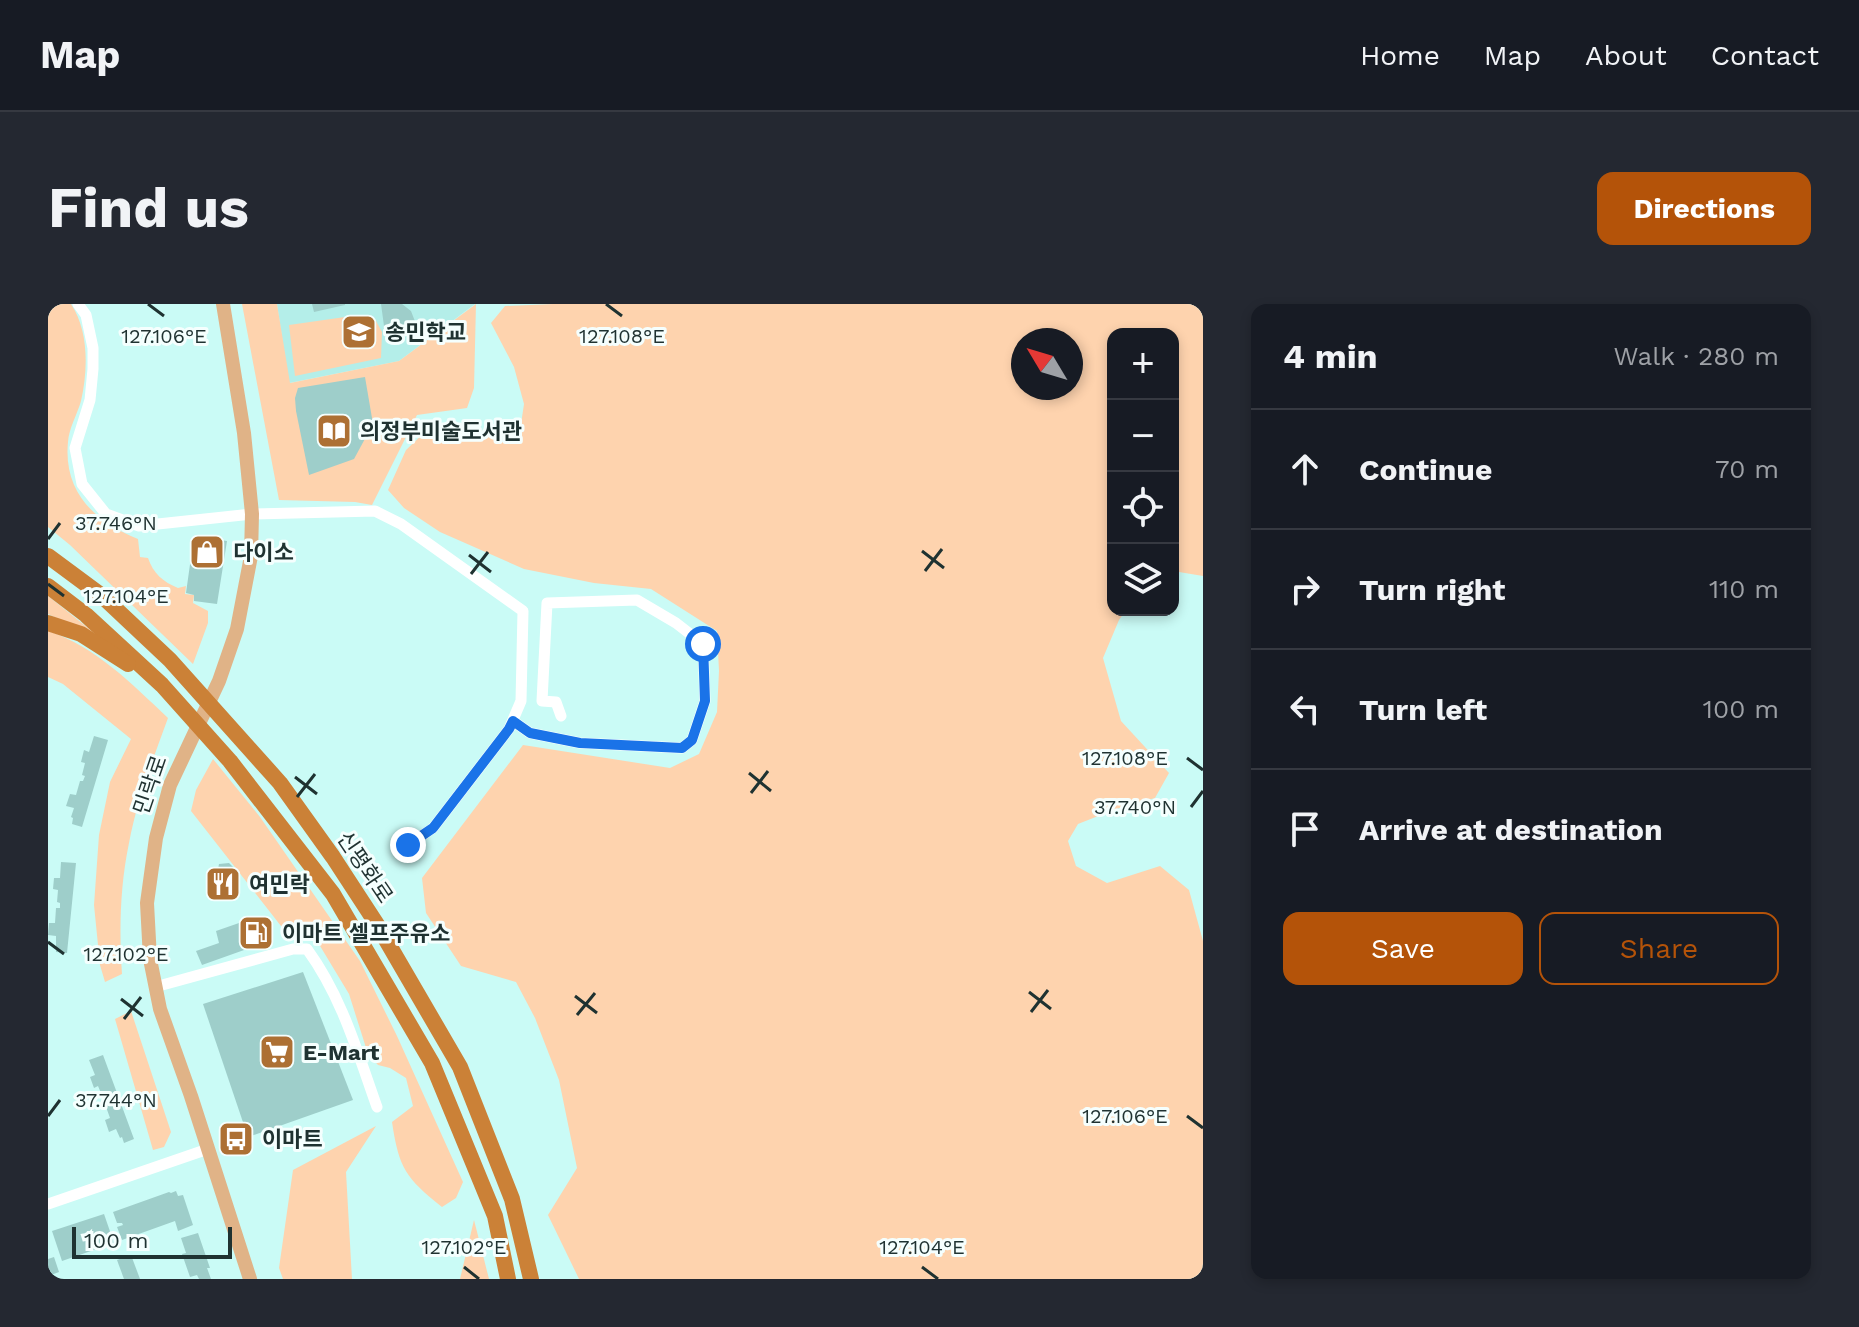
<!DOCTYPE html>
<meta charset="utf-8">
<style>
:root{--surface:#171b24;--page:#242831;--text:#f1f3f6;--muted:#9ea1a6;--line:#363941;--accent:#b45309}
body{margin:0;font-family:"Work Sans","Noto Sans KR",sans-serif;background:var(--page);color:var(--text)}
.controls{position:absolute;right:24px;top:24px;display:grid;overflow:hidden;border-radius:16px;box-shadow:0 4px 12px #0003}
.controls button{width:72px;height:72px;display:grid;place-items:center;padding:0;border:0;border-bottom:2px solid var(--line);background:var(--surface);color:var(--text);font:40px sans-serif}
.compass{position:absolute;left:963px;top:24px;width:72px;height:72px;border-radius:50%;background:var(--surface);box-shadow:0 4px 12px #0003;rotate:308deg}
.scale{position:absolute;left:24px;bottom:20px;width:160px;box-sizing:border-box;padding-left:8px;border:4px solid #1f3231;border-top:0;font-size:22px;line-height:28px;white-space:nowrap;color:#1f3231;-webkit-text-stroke:6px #f5fffe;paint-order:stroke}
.stop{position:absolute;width:24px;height:24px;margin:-18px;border:6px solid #1a73e8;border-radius:50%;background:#fff}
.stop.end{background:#1a73e8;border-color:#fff;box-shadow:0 2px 8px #0008}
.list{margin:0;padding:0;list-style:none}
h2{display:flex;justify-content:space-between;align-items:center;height:104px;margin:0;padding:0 32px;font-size:34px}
h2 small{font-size:26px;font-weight:400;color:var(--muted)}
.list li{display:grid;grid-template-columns:52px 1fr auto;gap:24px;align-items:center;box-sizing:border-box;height:120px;padding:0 32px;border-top:2px solid var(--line)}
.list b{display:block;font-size:30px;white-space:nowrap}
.list em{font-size:26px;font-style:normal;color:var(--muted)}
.actions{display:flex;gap:16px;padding:24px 32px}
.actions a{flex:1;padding:18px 0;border:2px solid var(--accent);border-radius:16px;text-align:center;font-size:28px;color:var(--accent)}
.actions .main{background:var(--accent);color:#fff}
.icon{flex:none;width:44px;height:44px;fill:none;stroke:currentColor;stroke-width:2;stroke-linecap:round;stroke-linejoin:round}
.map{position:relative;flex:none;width:1155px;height:975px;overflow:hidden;border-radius:16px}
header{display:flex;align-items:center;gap:48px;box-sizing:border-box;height:112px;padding:0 40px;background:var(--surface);border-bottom:2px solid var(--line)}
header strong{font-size:38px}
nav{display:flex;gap:44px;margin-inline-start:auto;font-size:28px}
.intro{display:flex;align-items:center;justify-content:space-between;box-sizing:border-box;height:192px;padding:0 48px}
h1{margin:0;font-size:56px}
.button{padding:20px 36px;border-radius:16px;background:var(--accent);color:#fff;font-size:28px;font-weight:700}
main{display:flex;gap:48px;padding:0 48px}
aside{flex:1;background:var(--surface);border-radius:16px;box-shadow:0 4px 12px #0003}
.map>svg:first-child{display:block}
.built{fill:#b4eee9}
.green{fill:#fed3ae;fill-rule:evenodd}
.building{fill:#9ececa}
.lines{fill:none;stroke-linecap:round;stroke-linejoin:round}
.minor{stroke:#fff;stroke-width:11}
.major{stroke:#e0b387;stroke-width:14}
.highway{stroke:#cb8137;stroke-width:16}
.route{stroke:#1a73e8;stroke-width:10}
.ticks{fill:none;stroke:#1f3231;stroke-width:3}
.labels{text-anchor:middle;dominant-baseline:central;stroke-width:6;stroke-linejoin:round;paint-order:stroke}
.poi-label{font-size:22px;font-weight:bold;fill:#1f3231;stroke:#f5fffe;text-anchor:start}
.street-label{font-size:22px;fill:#1f3231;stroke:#f5fffe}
.ticks-label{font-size:20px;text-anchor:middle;fill:#1f3231;stroke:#f5fffe;stroke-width:6;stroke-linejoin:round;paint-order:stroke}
</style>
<header>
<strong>Map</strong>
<nav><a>Home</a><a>Map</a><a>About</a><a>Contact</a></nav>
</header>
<div class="intro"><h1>Find us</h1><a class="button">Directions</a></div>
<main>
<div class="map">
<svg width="1155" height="975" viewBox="0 0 1155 975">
<rect width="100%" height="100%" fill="#cafbf6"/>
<!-- built -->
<polygon class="built" points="229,0 427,0 351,57 241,79"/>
<!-- green -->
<g class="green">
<path d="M0,0H23C41,27 40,66 33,97C29,111 21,124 20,138C15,188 47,218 90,235L92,253L100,254C105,269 115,278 130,284L138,282L137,290L146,291L145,299L160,307V319L145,360L22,241L0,223Z"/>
<polygon points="194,0 229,0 242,79 351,57 428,0 426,84 419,104 369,111 324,201 307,198 231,196"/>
<path d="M505,0H1155V272L1125,267V30H1065V306H1078L1071,316L1055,354L1073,417L1121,469L1107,494L1068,505L1030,520L1020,537L1028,562L1059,579L1112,562L1141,586L1155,637V975H531L500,911L529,864L511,776L487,714L468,678L413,662L378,609L374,574L475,441L622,464L651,450L669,408L671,367L669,327L603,285L546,279L476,265L392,228L356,204L340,186L358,146L379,126L424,119L448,137L470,140L476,100L466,63L443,19L457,2ZM975,36H1023V84H975Z"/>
<polygon points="311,11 328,17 334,28 333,54 247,72 241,21"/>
<polygon points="0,292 45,328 40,329 0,310"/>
<path d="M0,327C47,342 84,380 120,414C105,455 89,496 81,539C72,582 71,627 74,670L57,678L52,661L46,601L51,531L62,478L83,435L15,380L0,373Z"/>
<path d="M165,455L212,513L312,657L349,732L415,878L408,894L394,903C358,874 351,865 344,818L365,802L358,774L342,764L330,761L320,750L301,690L263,627L240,631L143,507L148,486Z"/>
<polygon points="83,707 123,828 116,843 105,846 67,715"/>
<polygon points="328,822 298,868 304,975 235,975 231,964 245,866"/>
<polygon points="426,916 441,975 412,975"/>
</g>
<!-- building -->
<g class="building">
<polygon points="264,0 297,0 297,1 266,8"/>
<polygon points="333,0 354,0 363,7 368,20 362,29 350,29 341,22 336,22"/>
<polygon points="317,73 325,120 306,155 261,171 248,107 247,94 250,84"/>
<polygon points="146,232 179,237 169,300 146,297 146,291 138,289"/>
<polygon points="46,432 60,436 34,523 24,520 25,514 23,513 26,504 18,502 22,490 28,491 32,477 35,477 37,472 34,471 37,459 33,458 36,446 41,448"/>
<polygon points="13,558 28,559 19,649 8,648 8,632 0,631 1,619 7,619 8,604 12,604 12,599 9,598 10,586 5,585 6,574 12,574"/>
<polygon points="181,559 192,570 188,596 172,597 165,591 171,560"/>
<polygon points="191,619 195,630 208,626 213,640 154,661 148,647 171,639 168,627"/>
<polygon points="255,668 305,796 200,833 155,700"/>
<polygon points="55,751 86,835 76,839 74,833 72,834 68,825 61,828 57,816 62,814 57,800 60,798 58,793 55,794 50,782 46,784 42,773 47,771 41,756"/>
<polygon points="128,887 130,892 135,891 145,921 130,927 127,917 74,936 69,923 75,921 74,919 69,919 65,908 121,888 123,889"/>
<polygon points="56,910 66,939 14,957 4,927"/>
<polygon points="150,929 162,964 159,964 163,975 151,975 149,971 142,973 134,950 138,949 133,934"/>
<polygon points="83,951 92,975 76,975 69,956"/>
<polygon points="6,953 11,968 0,972 0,955"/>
</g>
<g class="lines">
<!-- minor -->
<g class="minor">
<polyline points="30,0 38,11 45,44 45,65 42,96 27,144 34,180 58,210 91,222 204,210 327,207 353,220 475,307 473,397 461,425 385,524 360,541"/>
<polyline points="465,417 482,429 532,439 634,444 644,436 657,397 655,340 628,319 589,296 499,299 494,397 508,398 513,412"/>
<path d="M107,683L245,645H259C294,693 309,747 329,803"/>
<polyline points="0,900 160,845"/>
</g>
<!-- major -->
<polyline class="major" points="175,0 196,129 204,210 203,252 189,325 171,377 122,481 108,534 99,599 102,655 112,705 143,792 202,975"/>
<!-- highway -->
<g class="highway">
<polyline points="0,252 54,292 122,356 232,479 285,553 330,622 412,763 464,895 483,975"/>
<polyline points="0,282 38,311 114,381 182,457 285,590 384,759 447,912 460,975"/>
<polyline points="0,319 33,330 80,360"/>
</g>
</g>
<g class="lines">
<!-- route -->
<polyline class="route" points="360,541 385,524 461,425 465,417 482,429 532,439 634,444 644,436 657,397 655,340"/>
</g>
<!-- ticks -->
<path class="ticks" d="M100,0L116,12M558,0L574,12M0,235L12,219M874,247L896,264M421,251L443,268M877,267L894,245M423,270L440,248M0,280L16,292M1139,454L1155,466M701,469L723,487M247,473L269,490M703,489L720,467M249,493L267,470M1143,503L1155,487M0,638L16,650M981,688L1003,705M527,692L549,709M73,695L95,712M983,708L1000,686M529,711L547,689M76,715L93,693M0,812L12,796M1139,812L1155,824M416,963L431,975M874,963L890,975"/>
<!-- icons -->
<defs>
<symbol id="school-square" viewBox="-11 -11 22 22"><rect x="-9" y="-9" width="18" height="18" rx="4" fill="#ad7034" stroke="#f5fffe"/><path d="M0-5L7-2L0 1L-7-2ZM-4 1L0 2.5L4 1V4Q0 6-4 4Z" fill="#fff"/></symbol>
<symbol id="library-square" viewBox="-11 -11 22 22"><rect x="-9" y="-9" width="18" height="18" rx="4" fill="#ad7034" stroke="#f5fffe"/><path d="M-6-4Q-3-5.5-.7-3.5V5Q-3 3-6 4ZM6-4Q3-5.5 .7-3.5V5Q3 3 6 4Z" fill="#fff"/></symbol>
<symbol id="shop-square" viewBox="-11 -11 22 22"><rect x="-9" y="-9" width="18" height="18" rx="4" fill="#ad7034" stroke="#f5fffe"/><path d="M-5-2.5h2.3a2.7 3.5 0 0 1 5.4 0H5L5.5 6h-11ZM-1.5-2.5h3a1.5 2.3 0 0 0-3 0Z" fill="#fff"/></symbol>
<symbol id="restaurant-square" viewBox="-11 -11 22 22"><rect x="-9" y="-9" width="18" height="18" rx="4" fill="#ad7034" stroke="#f5fffe"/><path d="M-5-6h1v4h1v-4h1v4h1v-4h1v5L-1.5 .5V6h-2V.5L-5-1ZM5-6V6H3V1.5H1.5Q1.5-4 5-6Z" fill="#fff"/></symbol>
<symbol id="fuel-square" viewBox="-11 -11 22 22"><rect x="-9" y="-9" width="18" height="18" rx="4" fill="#ad7034" stroke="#f5fffe"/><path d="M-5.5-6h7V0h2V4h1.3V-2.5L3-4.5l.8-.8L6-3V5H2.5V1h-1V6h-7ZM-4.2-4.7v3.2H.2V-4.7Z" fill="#fff"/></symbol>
<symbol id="supermarket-square" viewBox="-11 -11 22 22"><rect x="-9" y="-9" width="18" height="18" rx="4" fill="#ad7034" stroke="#f5fffe"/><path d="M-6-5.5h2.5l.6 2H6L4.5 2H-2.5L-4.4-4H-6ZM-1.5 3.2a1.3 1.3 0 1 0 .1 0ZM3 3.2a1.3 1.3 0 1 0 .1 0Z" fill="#fff"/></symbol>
<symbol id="bus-square" viewBox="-11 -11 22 22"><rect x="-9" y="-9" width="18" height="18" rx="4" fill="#ad7034" stroke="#f5fffe"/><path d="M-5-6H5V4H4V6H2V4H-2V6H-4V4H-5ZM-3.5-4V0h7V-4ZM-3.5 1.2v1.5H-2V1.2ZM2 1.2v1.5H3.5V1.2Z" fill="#fff"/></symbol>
</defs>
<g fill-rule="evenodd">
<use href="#school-square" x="291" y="8" width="40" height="40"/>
<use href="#library-square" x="266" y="107" width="40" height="40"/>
<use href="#shop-square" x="139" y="228" width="40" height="40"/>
<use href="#restaurant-square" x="155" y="560" width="40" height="40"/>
<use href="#fuel-square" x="188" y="609" width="40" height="40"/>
<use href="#supermarket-square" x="209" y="728" width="40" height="40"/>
<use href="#bus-square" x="168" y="815" width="40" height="40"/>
</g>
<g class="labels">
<!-- poi labels -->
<g class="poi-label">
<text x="337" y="28">송민학교</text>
<text x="312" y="127">의정부미술도서관</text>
<text x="185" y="248">다이소</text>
<text x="201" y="580">여민락</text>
<text x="234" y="629">이마트 셀프주유소</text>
<text x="255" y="748">E-Mart</text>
<text x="214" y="835">이마트</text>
</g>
<!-- street labels -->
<g class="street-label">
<text transform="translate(102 481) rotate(-71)">민락로</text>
<text transform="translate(317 563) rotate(56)">신평화로</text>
</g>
</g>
<g class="ticks-label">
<text x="116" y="39">127.106°E</text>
<text x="574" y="39">127.108°E</text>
<text x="68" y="226">37.746°N</text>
<text x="78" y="299">127.104°E</text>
<text x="1077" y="461">127.108°E</text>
<text x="1087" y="510">37.740°N</text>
<text x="78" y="657">127.102°E</text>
<text x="68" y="803">37.744°N</text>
<text x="1077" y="819">127.106°E</text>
<text x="416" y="950">127.102°E</text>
<text x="874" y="950">127.104°E</text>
</g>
</svg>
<div class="controls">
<button>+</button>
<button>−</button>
<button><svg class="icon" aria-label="locate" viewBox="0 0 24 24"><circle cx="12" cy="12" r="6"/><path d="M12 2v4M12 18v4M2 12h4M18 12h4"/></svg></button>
<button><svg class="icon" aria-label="layers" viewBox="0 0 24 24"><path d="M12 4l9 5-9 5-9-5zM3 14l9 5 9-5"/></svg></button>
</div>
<svg class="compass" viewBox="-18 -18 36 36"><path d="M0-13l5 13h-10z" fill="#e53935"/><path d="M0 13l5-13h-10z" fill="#9ea1a6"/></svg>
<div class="scale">100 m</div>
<div class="stop" style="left:655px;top:340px"></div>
<div class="stop end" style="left:360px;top:541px"></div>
</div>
<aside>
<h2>4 min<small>Walk · 280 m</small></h2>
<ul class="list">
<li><svg class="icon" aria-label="ahead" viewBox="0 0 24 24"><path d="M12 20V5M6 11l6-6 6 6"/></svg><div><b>Continue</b></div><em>70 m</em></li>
<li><svg class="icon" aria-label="right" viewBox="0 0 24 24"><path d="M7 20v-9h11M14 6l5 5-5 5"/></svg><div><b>Turn right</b></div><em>110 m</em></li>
<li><svg class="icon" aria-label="left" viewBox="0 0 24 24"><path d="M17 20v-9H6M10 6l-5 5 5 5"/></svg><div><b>Turn left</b></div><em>100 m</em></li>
<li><svg class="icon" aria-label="arrive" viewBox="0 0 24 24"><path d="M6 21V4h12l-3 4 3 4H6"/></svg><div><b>Arrive at destination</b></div></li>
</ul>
<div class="actions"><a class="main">Save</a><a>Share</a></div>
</aside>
</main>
